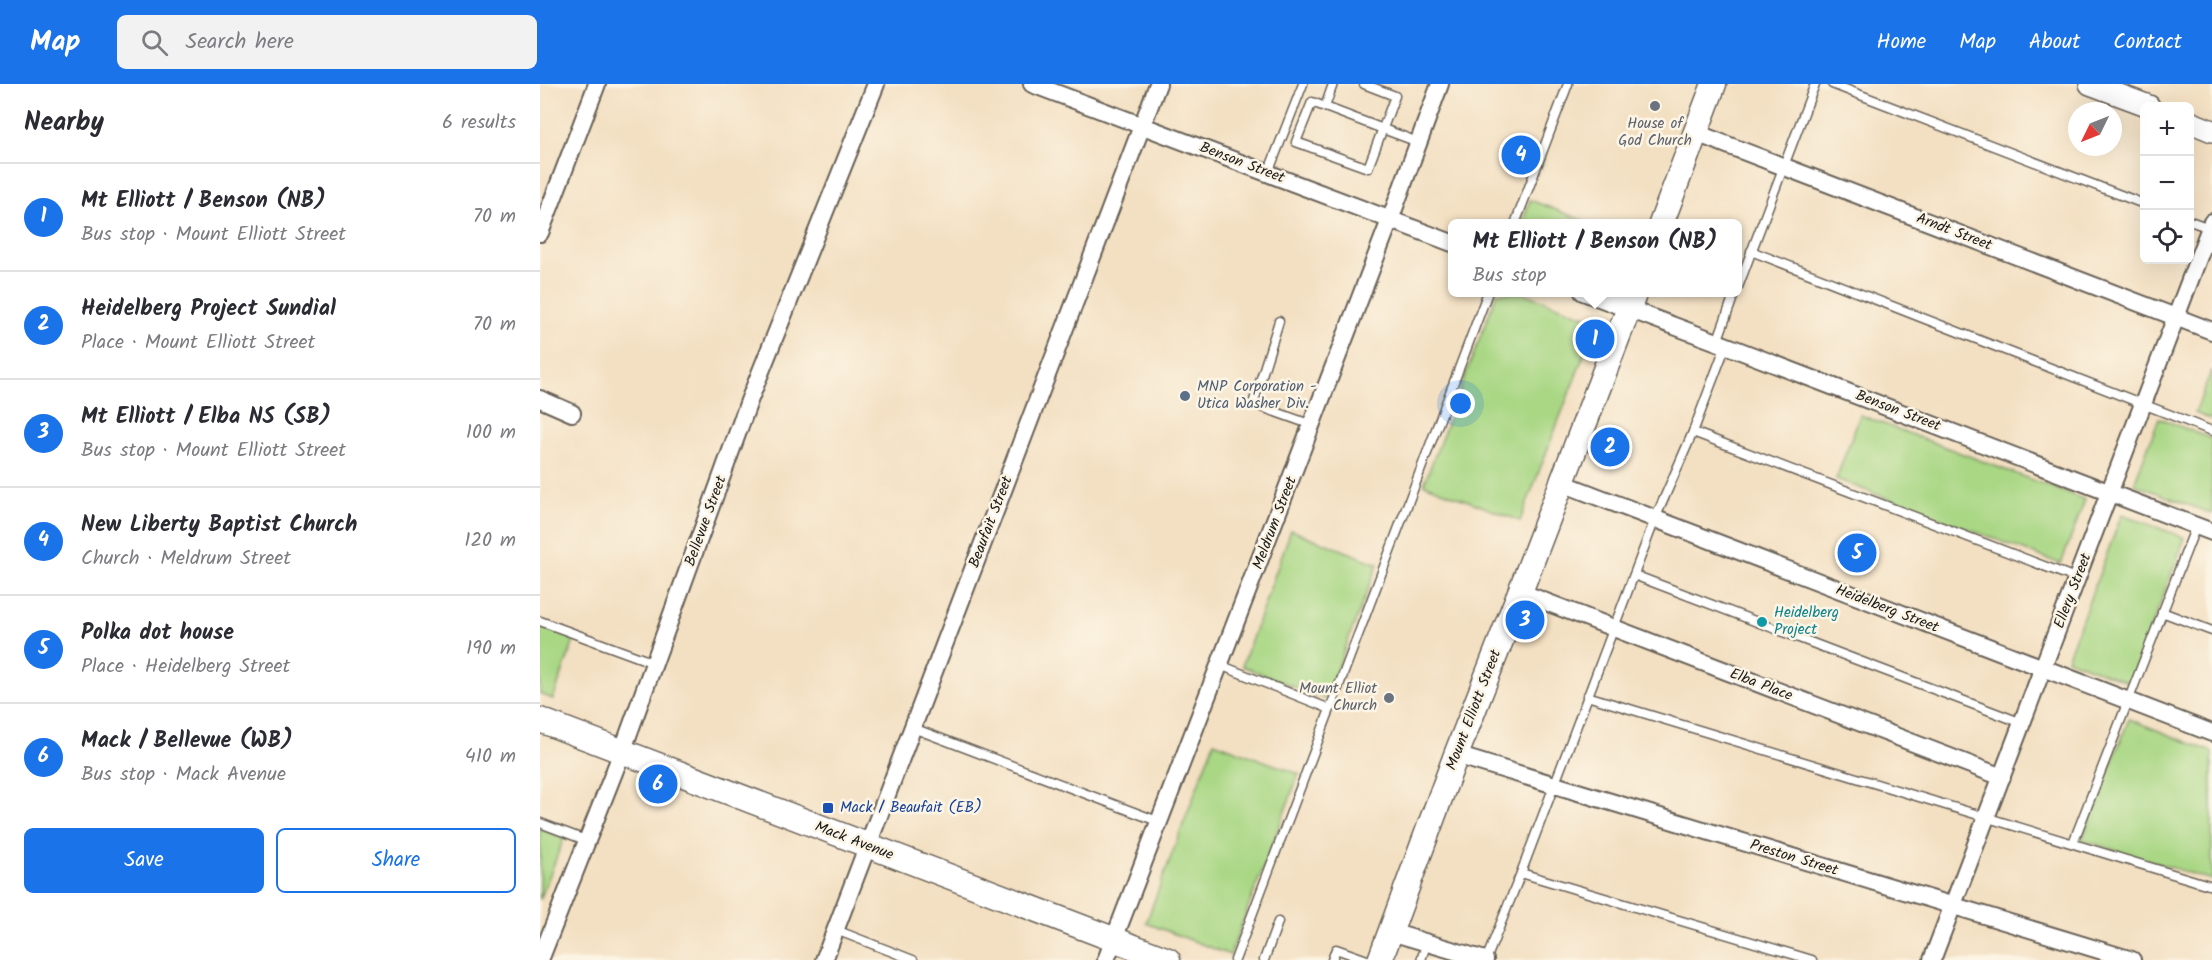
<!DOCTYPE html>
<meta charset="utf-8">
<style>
:root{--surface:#fff;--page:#f2f2f3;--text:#2b2b33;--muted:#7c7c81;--line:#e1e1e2;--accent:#1a73e8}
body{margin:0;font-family:Kalam,sans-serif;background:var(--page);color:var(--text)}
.controls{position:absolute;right:18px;top:18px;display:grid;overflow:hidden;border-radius:9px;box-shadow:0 6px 24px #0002}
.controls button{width:54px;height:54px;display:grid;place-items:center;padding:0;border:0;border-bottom:2px solid var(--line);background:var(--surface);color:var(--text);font:30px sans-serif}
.compass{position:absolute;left:1528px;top:18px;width:54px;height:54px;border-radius:50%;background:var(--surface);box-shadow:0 6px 24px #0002;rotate:227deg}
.you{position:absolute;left:921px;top:320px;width:21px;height:21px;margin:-15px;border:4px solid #fff;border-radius:50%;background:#1a73e8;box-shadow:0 0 0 9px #1a73e833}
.badge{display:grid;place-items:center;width:39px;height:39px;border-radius:50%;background:var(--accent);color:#fff;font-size:20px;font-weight:700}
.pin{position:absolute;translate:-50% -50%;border:3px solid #fff;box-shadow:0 2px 6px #0006}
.popup{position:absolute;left:908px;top:135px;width:294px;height:78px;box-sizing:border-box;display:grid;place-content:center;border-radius:9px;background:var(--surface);filter:drop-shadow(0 2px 4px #0005);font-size:20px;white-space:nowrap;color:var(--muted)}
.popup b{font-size:22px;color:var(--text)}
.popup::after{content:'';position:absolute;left:50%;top:100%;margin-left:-12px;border:12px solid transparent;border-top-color:var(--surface)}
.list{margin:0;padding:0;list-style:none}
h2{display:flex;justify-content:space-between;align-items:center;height:78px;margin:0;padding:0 24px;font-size:26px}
h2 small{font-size:20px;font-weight:400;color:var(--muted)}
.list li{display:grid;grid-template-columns:39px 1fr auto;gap:18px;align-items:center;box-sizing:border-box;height:108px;padding:0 24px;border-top:2px solid var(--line)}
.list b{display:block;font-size:22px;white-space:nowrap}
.list p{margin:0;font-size:20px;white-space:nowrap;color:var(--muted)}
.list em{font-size:20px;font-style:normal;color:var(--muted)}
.actions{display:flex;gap:12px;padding:18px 24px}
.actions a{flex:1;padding:14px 0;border:2px solid var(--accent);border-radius:9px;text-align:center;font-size:21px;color:var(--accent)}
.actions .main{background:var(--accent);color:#fff}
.icon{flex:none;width:33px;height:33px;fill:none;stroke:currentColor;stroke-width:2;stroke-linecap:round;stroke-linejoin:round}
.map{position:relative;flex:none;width:1672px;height:876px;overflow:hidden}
header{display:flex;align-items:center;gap:36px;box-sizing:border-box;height:84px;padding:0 30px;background:var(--accent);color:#fff}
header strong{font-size:28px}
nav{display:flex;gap:33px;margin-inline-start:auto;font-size:21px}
.search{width:420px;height:54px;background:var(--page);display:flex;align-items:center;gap:15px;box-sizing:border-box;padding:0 21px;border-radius:9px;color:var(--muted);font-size:22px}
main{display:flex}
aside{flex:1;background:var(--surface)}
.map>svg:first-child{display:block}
.green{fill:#a9d784;stroke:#627a50;stroke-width:1.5}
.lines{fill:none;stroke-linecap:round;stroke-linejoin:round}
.service-casing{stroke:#676056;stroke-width:11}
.minor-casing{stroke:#676056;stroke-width:20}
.tertiary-casing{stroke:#676056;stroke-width:24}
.secondary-casing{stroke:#676056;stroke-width:27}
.service{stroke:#fff;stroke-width:8}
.minor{stroke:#fff;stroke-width:16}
.tertiary{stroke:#fff;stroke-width:21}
.secondary{stroke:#fff;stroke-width:24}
.worship-dot{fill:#6b7280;stroke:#fcf5e5;stroke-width:2}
.service-dot{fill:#5c6f8a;stroke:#fcf5e5;stroke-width:2}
.culture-dot{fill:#0f9aa8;stroke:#fcf5e5;stroke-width:2}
.transit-dot{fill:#1a4fb4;stroke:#fcf5e5;stroke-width:2}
.labels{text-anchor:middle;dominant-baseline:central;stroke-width:5;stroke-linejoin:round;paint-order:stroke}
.worship-label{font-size:15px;fill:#5b616d;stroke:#fcf5e5}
.street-label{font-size:15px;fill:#1c1c1c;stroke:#fcf5e5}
.service-label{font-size:15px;fill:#4e5e75;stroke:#fcf5e5;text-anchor:start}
.culture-label{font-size:15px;fill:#0d838f;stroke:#fcf5e5;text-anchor:start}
.transit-label{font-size:15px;fill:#164399;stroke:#fcf5e5;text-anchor:start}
</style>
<header>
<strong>Map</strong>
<div class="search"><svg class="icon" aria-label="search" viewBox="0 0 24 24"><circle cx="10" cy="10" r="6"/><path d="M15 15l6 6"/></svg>Search here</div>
<nav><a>Home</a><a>Map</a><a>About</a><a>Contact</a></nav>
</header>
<main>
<aside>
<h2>Nearby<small>6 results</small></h2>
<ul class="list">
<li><span class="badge">1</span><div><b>Mt Elliott / Benson (NB)</b><p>Bus stop · Mount Elliott Street</p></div><em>70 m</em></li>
<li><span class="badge">2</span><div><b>Heidelberg Project Sundial</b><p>Place · Mount Elliott Street</p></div><em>70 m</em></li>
<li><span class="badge">3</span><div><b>Mt Elliott / Elba NS (SB)</b><p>Bus stop · Mount Elliott Street</p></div><em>100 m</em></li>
<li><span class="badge">4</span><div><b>New Liberty Baptist Church</b><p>Church · Meldrum Street</p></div><em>120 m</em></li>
<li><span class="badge">5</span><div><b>Polka dot house</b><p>Place · Heidelberg Street</p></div><em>190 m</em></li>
<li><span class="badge">6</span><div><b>Mack / Bellevue (WB)</b><p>Bus stop · Mack Avenue</p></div><em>410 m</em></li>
</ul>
<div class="actions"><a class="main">Save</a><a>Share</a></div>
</aside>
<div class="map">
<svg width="1672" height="876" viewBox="0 0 1672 876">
<rect width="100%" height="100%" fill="#fcf5e5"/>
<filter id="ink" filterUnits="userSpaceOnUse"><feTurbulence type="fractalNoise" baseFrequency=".0167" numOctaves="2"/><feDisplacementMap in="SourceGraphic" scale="12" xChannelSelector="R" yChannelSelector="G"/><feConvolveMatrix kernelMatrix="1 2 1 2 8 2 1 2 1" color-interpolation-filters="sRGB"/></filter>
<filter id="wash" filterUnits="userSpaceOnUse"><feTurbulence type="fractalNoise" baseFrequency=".008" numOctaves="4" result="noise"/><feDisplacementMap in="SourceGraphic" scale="24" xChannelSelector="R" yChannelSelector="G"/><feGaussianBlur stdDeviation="1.35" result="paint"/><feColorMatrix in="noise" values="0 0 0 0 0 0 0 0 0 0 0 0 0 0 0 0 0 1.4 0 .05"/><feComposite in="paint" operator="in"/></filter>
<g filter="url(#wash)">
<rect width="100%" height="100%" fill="#f3dfc1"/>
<!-- green -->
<g class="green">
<polygon points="990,116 1050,139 982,139"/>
<polygon points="957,209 984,209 1057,237 980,437 884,400"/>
<polygon points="1672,286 1672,336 1655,329"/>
<polygon points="1320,331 1545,416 1521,480 1296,395"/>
<polygon points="1619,334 1672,355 1672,430 1594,400"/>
<polygon points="1582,430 1645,454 1590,599 1527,575"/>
<polygon points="751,446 838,480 785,615 702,582"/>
<polygon points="0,541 35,554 13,615 0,610"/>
<polygon points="1589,635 1672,668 1672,796 1542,756"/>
<polygon points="674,658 759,690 690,871 606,839"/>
<polygon points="0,745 24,754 0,816"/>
</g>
</g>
<g filter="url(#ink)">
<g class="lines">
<defs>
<g id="service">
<polyline points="824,0 855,12 828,84 756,58 772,18 843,45 878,58"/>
<polyline points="1292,0 1604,120"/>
<polyline points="785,23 793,0"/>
<polyline points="728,89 763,0"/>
<polyline points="1650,137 1672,145"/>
<polyline points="975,140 1028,0"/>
<polyline points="1211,167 1672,347"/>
<polyline points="1198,203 1275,0"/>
<polyline points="739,237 713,320 772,341"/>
<polyline points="1177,258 1195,208"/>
<polyline points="1153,348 1538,495"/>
<polyline points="1094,491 1482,639"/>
<polyline points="1622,528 1672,547"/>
<polyline points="0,537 114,579"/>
<polyline points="680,581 790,625"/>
<polyline points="1047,612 1672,802"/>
<polyline points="373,644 620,738"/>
<polyline points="0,739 48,757"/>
<polyline points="1533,759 1656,442"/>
<polyline points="981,789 1115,435 1153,348 1186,261"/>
<polyline points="296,846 373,876"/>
<polyline points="695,876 948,208"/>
<polyline points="724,876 738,838"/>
<polyline points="792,876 796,865 827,876"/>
<polyline points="881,876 887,858"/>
<polyline points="946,876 981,789 1272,876"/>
</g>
<g id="minor">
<polyline points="492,0 912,159"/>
<polyline points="1156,49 1672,247"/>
<polyline points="0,149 57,0"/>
<polyline points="1043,208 1177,258 1672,448"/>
<polyline points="0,315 32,329"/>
<polyline points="1022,399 1672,649"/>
<polyline points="980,508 1462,693"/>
<polyline points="916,671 1592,876"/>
<polyline points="851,848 945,876"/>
<polyline points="0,876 82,668 209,317 336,0"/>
<polyline points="284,876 618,0"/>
<polyline points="566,876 850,136 900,0"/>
<polyline points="1392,876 1672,138"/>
</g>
<g id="tertiary">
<polyline points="1550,0 1609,22"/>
<polyline points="1650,38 1672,47"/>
</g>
<g id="secondary">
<polyline points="1121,140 1174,0"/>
<polyline points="0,636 628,876"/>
<polyline points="840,876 916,671 980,508 1095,208"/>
</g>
</defs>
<!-- service casing -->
<use href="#service" class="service-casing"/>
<!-- minor casing -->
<use href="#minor" class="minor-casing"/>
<!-- tertiary casing -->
<use href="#tertiary" class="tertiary-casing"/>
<!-- secondary casing -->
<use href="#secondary" class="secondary-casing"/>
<!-- service -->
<use href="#service" class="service"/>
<!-- minor -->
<use href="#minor" class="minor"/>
<!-- tertiary -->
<use href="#tertiary" class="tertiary"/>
<!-- secondary -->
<use href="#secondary" class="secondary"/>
</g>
</g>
<!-- markers -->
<g class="worship-dot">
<circle cx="1115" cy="22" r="6"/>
<circle cx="849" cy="614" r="6"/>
</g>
<circle class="service-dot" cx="645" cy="312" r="6"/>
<circle class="culture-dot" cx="1222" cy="538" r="6"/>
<rect class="transit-dot" x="282" y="718" width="12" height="12" rx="3"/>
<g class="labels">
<!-- worship labels -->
<g class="worship-label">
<text x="1115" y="40">House of<tspan x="1115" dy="17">God Church</tspan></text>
<text x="837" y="605" text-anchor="end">Mount Elliot<tspan x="837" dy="17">Church</tspan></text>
</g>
<!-- street labels -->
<g class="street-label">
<text transform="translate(702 79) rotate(21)">Benson Street</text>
<text transform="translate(1414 148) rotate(21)">Arndt Street</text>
<text transform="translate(1358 327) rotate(21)">Benson Street</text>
<text transform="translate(166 437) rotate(-70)">Bellevue Street</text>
<text transform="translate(451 438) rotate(-69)">Beaufait Street</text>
<text transform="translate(735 439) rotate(-69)">Meldrum Street</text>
<text transform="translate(1533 507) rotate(-69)">Ellery Street</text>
<text transform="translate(1347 525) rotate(21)">Heidelberg Street</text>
<text transform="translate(1221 601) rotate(21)">Elba Place</text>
<text transform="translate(934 626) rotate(-69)">Mount Elliott Street</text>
<text transform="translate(314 757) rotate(21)">Mack Avenue</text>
<text transform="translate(1254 774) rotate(17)">Preston Street</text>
</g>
<!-- service labels -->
<g class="service-label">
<text x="657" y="303">MNP Corporation -<tspan x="657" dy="17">Utica Washer Div.</tspan></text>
</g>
<!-- culture labels -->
<g class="culture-label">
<text x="1234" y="529">Heidelberg<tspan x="1234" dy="17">Project</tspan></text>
</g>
<!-- transit labels -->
<g class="transit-label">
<text x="300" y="724">Mack / Beaufait (EB)</text>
</g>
</g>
</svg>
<div class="controls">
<button>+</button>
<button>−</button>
<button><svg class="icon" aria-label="locate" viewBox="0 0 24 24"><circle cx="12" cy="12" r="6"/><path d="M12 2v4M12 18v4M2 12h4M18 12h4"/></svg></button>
</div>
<svg class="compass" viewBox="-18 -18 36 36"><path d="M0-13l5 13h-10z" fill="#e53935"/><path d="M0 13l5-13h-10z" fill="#7c7c81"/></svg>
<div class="you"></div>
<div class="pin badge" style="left:1055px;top:255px">1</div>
<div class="popup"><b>Mt Elliott / Benson (NB)</b>Bus stop</div>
<div class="pin badge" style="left:1070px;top:363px">2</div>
<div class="pin badge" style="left:985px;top:536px">3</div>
<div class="pin badge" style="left:981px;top:71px">4</div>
<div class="pin badge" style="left:1317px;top:469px">5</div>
<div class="pin badge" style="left:118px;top:700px">6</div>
</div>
</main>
